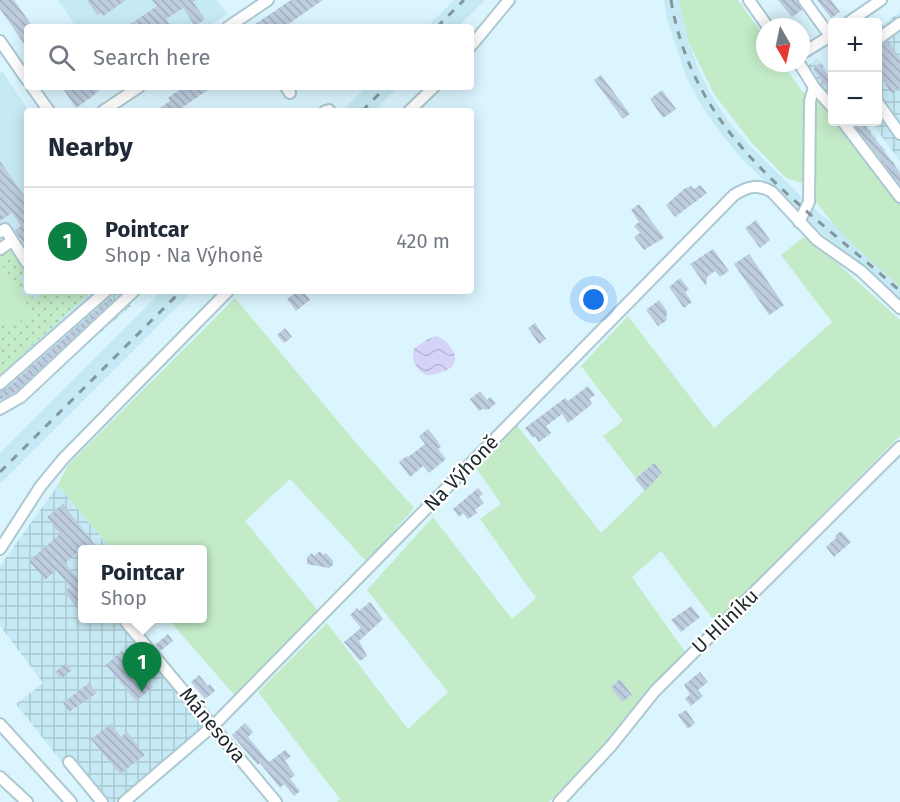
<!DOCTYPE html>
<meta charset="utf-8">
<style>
:root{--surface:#fff;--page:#f6f6f7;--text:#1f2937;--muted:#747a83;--line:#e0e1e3;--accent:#0b8043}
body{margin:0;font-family:"Fira Sans",sans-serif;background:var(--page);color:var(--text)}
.controls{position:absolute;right:18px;top:18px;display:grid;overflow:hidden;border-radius:6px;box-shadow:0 3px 15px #0003}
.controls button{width:54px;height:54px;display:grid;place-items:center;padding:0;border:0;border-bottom:2px solid var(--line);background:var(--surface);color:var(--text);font:30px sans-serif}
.compass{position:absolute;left:756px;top:18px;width:54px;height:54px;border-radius:50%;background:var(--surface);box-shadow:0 3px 15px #0003;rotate:171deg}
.you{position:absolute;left:594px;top:300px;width:21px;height:21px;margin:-15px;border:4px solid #fff;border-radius:50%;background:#1a73e8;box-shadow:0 0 0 9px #1a73e833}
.badge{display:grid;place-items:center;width:39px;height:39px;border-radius:50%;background:var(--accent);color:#fff;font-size:20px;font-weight:700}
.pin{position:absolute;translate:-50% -50px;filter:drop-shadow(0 2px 3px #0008)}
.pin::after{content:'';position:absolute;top:32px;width:21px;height:18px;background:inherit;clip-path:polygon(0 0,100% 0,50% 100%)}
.popup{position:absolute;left:78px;top:545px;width:129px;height:78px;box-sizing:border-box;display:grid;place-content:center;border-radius:6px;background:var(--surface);filter:drop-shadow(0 2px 4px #0005);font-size:20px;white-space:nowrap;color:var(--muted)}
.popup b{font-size:22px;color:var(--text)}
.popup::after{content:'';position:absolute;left:50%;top:100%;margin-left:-12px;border:12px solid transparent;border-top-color:var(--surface)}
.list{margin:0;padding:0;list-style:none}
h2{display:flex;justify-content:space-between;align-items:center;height:78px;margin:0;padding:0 24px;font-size:26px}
h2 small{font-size:20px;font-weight:400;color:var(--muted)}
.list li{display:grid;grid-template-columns:39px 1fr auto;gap:18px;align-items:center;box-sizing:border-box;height:108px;padding:0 24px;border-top:2px solid var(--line)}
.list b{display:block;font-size:22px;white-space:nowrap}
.list p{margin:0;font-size:20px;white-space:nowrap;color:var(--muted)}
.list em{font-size:20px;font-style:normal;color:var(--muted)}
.icon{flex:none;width:33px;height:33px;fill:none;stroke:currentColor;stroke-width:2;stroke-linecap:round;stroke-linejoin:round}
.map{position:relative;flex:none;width:900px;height:802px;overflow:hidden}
.search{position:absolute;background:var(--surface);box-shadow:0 3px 15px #0003;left:24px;top:24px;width:450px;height:66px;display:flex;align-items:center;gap:15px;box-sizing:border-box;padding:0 21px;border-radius:6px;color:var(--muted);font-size:22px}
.panel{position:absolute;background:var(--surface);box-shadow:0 3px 15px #0003;left:24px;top:108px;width:450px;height:186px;border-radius:6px}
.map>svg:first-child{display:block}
.built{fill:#c6eaf5}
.industrial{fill:url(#industrial-grid)}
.grass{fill:url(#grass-dots)}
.garden{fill:#c3ebc8}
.water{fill:url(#water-waves)}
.building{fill:url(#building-back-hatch)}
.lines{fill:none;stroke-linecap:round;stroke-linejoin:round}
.minor-casing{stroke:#adc8d0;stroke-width:14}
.minor{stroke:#fff;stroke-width:10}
.rail{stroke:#84979d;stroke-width:3;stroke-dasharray:8 8;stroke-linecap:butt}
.labels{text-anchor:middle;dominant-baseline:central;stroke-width:4.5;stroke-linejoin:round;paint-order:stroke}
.street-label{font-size:20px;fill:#1f292c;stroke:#fff}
</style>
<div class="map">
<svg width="900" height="802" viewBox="0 0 900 802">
<defs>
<pattern id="industrial-grid" width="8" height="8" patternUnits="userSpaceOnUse" patternTransform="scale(1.5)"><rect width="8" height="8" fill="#c6eaf5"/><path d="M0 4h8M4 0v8" fill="none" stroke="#aac9d2"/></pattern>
<pattern id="grass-dots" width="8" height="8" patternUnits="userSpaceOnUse" patternTransform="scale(1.5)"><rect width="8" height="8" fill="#c3ebc8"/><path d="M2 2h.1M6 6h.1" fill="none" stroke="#a7caac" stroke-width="1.8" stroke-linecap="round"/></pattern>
<pattern id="water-waves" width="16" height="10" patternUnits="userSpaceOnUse" patternTransform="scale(1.5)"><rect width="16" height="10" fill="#d5d4f8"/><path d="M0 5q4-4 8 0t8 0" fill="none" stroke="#b6b6d5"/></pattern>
<pattern id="building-back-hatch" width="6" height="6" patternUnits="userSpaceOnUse" patternTransform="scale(1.5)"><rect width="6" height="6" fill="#bdccdf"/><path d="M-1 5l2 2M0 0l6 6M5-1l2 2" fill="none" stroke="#a2afc0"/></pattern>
</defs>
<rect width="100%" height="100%" fill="#daf5fe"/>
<!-- built -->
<g class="built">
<polygon points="58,0 217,0 227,14 208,27 76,27"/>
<polygon points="454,0 485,0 458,27 427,27"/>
<polygon points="664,0 679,0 690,46 699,70 713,98 730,123 752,148 810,205 865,250 900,282 900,301 856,261 800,216 741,158 719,131 701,105 686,76 667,20"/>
<polygon points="2,71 29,111 27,111 27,291 99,291 0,376 0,73"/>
<polygon points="366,87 398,87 374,111 342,111"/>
<polygon points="162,291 193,291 0,484 0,453"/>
</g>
<!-- industrial -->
<g class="industrial">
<polygon points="900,12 900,161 871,122 878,122 878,28"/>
<polygon points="818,58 832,78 832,108 803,69"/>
<polygon points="842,122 864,122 900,171 900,199"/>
<polygon points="102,291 119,291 131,306 21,402 0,411 0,379"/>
<polygon points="58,485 111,549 82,550 82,618 134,619 128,625 211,721 115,802 93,802 16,704 43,683 0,626 0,566"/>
</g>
<!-- grass -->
<polygon class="grass" points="13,248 27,267 27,273 19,277 25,286 21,290 26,297 31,293 34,299 47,291 92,291 0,375 0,257"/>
<!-- garden -->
<g class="garden">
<path d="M679,0H738L765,38V63H782L802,91L821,103L832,119V122H835L900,205V287C867,256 827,226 806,184L786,178L751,142L714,94L689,43Z"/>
<polygon points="806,235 900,320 900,436 715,622 661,551 632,577 686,653 606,743 549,802 337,802 340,799 258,692 327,623 408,729 448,692 367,590 433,517 512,619 536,598 480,519 501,504 474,465 516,424 601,533 662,473 654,463 636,478 603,436 623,421 581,366 628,316 714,428 832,322 781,255"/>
<polygon points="1,264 33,313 7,330 0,319"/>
<polygon points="235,298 351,437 414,508 367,562 290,479 245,521 319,612 236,697 168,619 202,618 202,550 111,549 58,485 68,465"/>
</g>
<!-- water -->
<path class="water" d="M437,336C444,339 447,342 451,348C465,366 442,375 426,375C415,369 411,359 414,348L428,339Z"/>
<!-- building -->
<g class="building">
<polygon points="0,0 14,0 33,27 27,27 27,48 0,9"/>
<polygon points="87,0 126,0 103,16 101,13 97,15"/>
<polygon points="152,0 196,0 193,2 205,19 195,26 183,8 166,19 171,27 126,27 157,6"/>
<polygon points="291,0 323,0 284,27 251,27"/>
<polygon points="778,0 797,0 802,10 792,17"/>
<polygon points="817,0 831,0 840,12 831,18"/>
<polygon points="888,41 900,58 900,88 892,94 878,73 878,47"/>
<polygon points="820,64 832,81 832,95 813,69"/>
<polygon points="601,75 630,114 623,119 594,80"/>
<polygon points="62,87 102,87 93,96 76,108"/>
<polygon points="183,87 212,87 177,111 156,111 170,101 168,98"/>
<polygon points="662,90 676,109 663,118 650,99"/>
<polygon points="852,122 862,122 900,173 900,185"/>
<polygon points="0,161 27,200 27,249 15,230 21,226 12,213 0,221"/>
<polygon points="700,185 707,193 675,217 666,205 684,189 691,186 694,189"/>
<polygon points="639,204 664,238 644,250 634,237 640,233 634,226 639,222 631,210"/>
<polygon points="756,220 770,240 760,248 745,228"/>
<polygon points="713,249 729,271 720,277 715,271 707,277 706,286 690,264"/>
<polygon points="749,254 784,305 769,315 734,264"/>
<polygon points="680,278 689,289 685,292 692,302 684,308 669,287"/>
<polygon points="298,291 303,291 310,300 296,311 287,299"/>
<polygon points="110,298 113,301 17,391 0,400 0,391 5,390"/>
<polygon points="659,300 667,311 666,321 658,326 646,310"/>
<polygon points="535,323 546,339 539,344 528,328"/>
<polygon points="285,328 292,337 284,343 277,335"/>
<polygon points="588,386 595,395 589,399 592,404 568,423 562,414 546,426 551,433 539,442 535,436 533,438 525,428 565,398 568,401"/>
<polygon points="480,391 487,400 490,397 496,403 488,410 482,409 479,411 470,399"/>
<polygon points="428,429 437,440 441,447 438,449 446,459 429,473 423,466 410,477 399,462 407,456 408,457 425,444 419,436"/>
<polygon points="654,463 662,473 645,491 635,479"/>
<polygon points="478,488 483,494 479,497 484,503 475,510 477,513 468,519 463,513 459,517 453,509"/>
<polygon points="63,504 98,549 81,549 65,563 79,580 82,577 82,614 64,592 70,587 56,570 45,580 29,561 60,534 47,517"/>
<polygon points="841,531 851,542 834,557 826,547 836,538 835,536"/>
<polygon points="320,551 323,555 326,553 333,561 333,565 329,568 307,564 307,557 312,553 314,556"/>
<polygon points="370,602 383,619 359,641 367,656 360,661 344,642 361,628 350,615 357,608 359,611"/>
<polygon points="691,606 700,617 681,632 671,620"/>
<polygon points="168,634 173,641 160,651 155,645"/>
<polygon points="122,651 153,687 136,701 106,665"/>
<polygon points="66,663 72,670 61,679 55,672"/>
<polygon points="700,672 708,682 698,690 703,696 691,706 685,699 690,694 684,685"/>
<polygon points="199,675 208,686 210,684 215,691 205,699 191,682"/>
<polygon points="620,679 632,695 622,702 611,687"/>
<polygon points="89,683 97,693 69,712 63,703"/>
<polygon points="686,710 695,723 688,729 678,715"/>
<polygon points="245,723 253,732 248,737 269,762 285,750 291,756 285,761 295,775 290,779 300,791 294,796 284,784 280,788 260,763 258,765 232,735"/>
<polygon points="111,724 121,737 127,732 145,755 120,774 91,739"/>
</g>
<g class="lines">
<defs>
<g id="minor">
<polyline points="749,0 768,27"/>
<polyline points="804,0 830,36"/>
<polyline points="849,22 881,0"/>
<polyline points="228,27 268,0"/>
<polyline points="878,39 900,23"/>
<polyline points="0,41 27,80"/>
<polyline points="471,46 509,0"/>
<polyline points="801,54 832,35"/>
<polyline points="799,63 814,87 832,107"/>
<polyline points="32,87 49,111"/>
<polyline points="286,87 290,93"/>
<polyline points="878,103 900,134"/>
<polyline points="103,111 139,87"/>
<polyline points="325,111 329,110"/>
<polyline points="409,111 434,87"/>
<polyline points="843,122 900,197"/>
<polyline points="799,222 809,202 810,101 814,87"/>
<polyline points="0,232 5,229 27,263"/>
<polyline points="0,249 12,241"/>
<polyline points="0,384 106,291"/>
<polyline points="0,409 21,397 134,291"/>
<polyline points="0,549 40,487 63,459 228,291"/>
<polyline points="126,622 276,802"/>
<polyline points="0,724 71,802"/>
<polyline points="69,762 102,802"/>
<polyline points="0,777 27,802"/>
<path d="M124,802L214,725L734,195C747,187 758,183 772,192L817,240L861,271L900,308"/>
<polyline points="559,802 611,746 655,691 900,447"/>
</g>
</defs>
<!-- minor casing -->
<use href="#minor" class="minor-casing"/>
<!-- minor -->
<use href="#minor" class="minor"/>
<!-- rail -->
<g class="rail">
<path d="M671,0C694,139 803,204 900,291"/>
<polyline points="437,27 464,0"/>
<polyline points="362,111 386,87"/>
<polyline points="0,472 181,291"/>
</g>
</g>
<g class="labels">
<!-- street labels -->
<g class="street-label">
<text transform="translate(461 473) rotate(-46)">Na Výhoně</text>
<text transform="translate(725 621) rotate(-44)">U Hliníku</text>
<text transform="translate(213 725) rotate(50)">Mánesova</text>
</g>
</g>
</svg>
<div class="controls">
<button>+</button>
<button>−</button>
</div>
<svg class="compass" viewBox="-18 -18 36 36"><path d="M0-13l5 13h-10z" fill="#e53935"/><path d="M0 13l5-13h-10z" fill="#747a83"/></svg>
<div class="you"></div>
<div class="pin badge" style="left:142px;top:692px">1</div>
<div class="popup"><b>Pointcar</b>Shop</div>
<div class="search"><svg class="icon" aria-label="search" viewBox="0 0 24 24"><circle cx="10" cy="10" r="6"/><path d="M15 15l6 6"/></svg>Search here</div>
<section class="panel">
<h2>Nearby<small></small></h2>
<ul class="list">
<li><span class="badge">1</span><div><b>Pointcar</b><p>Shop · Na Výhoně</p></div><em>420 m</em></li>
</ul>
</section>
</div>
